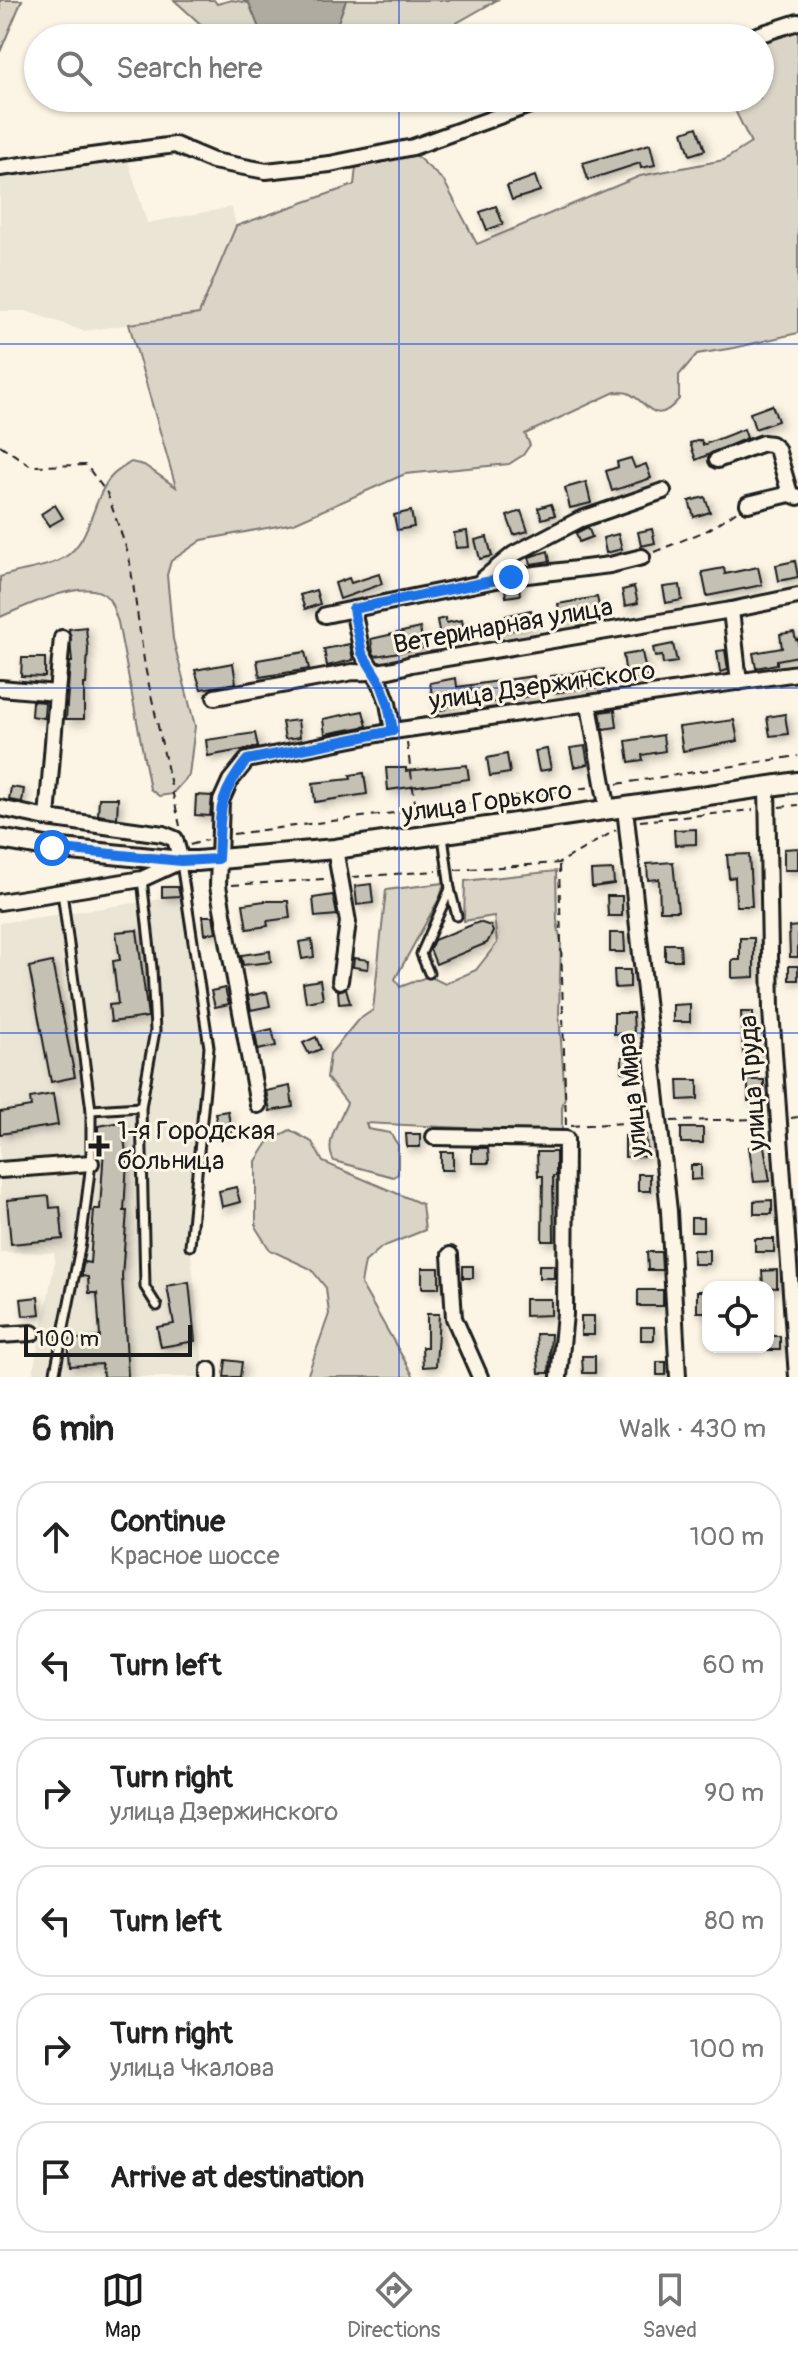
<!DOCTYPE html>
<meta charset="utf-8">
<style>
:root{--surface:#fff;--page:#f2f2f2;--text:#222;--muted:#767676;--line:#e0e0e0;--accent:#1c1c1c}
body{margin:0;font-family:Pangolin,sans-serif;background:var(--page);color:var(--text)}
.controls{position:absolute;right:24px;bottom:24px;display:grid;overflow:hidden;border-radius:16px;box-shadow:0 2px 6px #0004}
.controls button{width:72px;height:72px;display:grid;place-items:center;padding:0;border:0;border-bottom:2px solid var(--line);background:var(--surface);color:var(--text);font:40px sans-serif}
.scale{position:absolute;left:24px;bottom:20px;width:168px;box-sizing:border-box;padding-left:8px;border:4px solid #1c1c1c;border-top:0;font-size:22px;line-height:28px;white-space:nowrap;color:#1c1c1c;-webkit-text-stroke:6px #fcf5e5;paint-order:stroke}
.stop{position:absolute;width:24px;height:24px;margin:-18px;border:6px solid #1a73e8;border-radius:50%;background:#fff}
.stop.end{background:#1a73e8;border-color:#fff;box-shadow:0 2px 8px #0008}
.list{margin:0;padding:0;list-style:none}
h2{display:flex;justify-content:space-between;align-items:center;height:104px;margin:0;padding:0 32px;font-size:34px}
h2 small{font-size:26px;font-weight:400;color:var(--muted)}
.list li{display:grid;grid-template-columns:52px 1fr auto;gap:24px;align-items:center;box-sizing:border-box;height:112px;margin:0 16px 16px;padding:0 16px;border:2px solid var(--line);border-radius:32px}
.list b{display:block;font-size:30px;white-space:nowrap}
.list p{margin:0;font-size:26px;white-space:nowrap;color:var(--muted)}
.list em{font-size:26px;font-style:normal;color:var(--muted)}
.icon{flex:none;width:44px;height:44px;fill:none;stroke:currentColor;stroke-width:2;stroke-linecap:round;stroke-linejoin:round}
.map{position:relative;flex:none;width:798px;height:1377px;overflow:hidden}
.search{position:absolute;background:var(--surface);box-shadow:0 2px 6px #0004;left:24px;right:24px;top:24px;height:88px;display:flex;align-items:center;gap:20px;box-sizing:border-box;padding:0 28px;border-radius:44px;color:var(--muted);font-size:30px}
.sheet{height:872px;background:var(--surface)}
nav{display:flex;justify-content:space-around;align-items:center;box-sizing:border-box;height:112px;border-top:2px solid var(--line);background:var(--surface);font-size:22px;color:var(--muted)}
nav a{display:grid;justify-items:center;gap:4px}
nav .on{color:var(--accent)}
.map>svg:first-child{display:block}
.built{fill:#ebe5d6}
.green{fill:#dbd5c8;stroke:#7c7872;stroke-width:2}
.water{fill:#b0aba1;stroke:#75726c;stroke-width:2}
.building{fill:#c4c0b3;stroke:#1c1c1c;stroke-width:2;filter:url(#shadow)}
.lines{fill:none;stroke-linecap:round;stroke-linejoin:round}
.service-casing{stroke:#1c1c1c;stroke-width:13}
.minor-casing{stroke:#1c1c1c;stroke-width:20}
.secondary-casing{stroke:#1c1c1c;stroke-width:24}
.path{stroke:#1c1c1c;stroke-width:2;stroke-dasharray:8 6;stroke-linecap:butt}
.service{stroke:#fcf5e5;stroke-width:7}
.minor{stroke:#fcf5e5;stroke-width:14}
.secondary{stroke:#fcf5e5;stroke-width:18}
.route{stroke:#1a73e8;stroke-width:10}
.grid{fill:none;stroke:#1d4ed8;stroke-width:2;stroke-opacity:0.55}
.poi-dot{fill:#1c1c1c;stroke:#fcf5e5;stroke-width:3}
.labels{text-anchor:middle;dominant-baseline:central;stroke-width:6;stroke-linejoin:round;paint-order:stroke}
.street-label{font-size:26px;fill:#1c1c1c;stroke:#fcf5e5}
.poi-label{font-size:26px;fill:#1c1c1c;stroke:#fcf5e5;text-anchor:start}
</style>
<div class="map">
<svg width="798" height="1377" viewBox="0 0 798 1377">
<defs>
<filter id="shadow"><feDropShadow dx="3.5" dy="3.5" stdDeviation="4" flood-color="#0004"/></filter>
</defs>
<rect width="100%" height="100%" fill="#fcf5e5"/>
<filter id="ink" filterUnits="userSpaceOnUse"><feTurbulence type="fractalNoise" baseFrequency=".0125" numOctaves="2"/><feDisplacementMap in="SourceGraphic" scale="16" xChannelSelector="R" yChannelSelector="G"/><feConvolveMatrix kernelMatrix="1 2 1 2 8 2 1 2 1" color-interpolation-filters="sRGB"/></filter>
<g filter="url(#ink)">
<!-- built -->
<g class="built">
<polygon points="127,157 147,223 232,207 236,226 199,314 84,331 26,311 0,311 0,177"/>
<polygon points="182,896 204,1047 190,1246 204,1371 202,1377 32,1377 55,1261 54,1253 0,1252 0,923"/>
</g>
<!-- green -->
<g class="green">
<polygon points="0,0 22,0 0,52"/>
<polygon points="174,0 214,0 217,4 232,0 249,3 263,38 216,38"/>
<polygon points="346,0 497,0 430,38 332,38"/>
<path d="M798,28V333L734,348L697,354L679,375V399C654,429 649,402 628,393C624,392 619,392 615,392L525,434L530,445L523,455L509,464L405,474L294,523L202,540L171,561L167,575L173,639L195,726L189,775L172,794L159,796L150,789L118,622C115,615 113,604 108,598C89,574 23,608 0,617V577C21,569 46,569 65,557C91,541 92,499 111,477C116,471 125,466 131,462L144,465L176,487L129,324L199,314L236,226L354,185L356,167L412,152L444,181L477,244L640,176L724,160L751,143L729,98H760V42Z"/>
<path d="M556,871L557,921L561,943L559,1013L565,1097L562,1107V1133L366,1123L368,1129L390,1133L398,1145V1174L393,1177L334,1161C323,1143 340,1120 347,1103L327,1078L330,1054L357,1021L373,1010L386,890L444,883L440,897L395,979L400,987L429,976L445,984L476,970L497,943L494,916L464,921L465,881Z"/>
<polygon points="290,1130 312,1142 323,1162 422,1204 425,1230 382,1247 365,1262 361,1284 414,1377 307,1377 329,1314 326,1288 311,1269 270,1250 256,1228 256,1161 269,1141"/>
</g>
<!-- water -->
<polygon class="water" points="243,0 346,0 332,38 263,38 249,3"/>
<!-- building -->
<g class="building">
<polygon points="697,127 705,150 690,155 683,132"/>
<polygon points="650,144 655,165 641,168 640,163 588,180 583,163"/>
<polygon points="535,176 540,191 512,200 507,186"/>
<polygon points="496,206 503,224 487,230 480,212"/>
<polygon points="772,405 778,421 755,429 750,413"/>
<polygon points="744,429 747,438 696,460 690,443 701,440 703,445"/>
<polygon points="631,458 635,468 646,464 651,478 612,491 606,471 618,467 617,462"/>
<polygon points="586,482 591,503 570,508 565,488"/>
<polygon points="705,497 710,512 694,517 689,501"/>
<polygon points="551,504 555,515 542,519 538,508"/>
<polygon points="55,505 63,518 49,526 41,514"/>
<polygon points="411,511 414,527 397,530 394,515"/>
<polygon points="521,511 528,531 514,535 507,516"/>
<polygon points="588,527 592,537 579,542 576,533"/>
<polygon points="652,529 655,543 641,546 638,532"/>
<polygon points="467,531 469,547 456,548 454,533"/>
<polygon points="618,534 622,549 606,553 603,538"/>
<polygon points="487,537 492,556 480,559 475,540"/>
<polygon points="548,551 550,561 531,564 529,557"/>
<polygon points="795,561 798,577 779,581 776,565"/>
<polygon points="758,567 762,585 707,596 702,572 724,568 725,574"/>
<polygon points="379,574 382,584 340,599 335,583 349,578 351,583"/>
<polygon points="680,585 682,600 666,603 663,587"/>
<polygon points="519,586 520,595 506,597 505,588"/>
<polygon points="634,587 638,603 625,606 622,590"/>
<polygon points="316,590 320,604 305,609 300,595"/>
<polygon points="597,597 601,615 561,622 558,604"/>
<polygon points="531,610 534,626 491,634 488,620"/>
<polygon points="445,618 446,623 462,620 465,637 441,642 437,620"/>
<polygon points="86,627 88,649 86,684 84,684 84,719 66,719 70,662 72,662 69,629"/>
<polygon points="420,628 423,648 376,656 373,653 371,639"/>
<polygon points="794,632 796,640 798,639 798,656 777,660 777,664 756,668 753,653 782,648 780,634"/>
<polygon points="350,644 353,660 327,666 324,649"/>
<polygon points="673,644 677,662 663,664 662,656 655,657 653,648"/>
<polygon points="725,650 728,670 720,672 717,651"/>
<polygon points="305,652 309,669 260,677 257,660"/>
<polygon points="642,652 647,677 627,681 623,655"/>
<polygon points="22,658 45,658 45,677 21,676"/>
<polygon points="233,663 236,683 201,689 195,670"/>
<polygon points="604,669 607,684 553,693 550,676"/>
<polygon points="534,676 536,695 474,705 471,688 456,705 444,706 445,709 435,711 430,683 456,678 457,687"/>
<polygon points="32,701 45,702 44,718 31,716"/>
<polygon points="615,710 617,727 603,729 600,712"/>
<polygon points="363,711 367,726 325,734 323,719"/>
<polygon points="785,714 788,734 770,736 767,717"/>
<polygon points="298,720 300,737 285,739 282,722"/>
<polygon points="734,720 738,741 683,751 679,727"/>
<polygon points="255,733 258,747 208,756 206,740"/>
<polygon points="663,735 665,751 642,755 643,760 629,762 626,741"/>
<polygon points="585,746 588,764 574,767 570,748"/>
<polygon points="547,749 551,769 539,771 535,751"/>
<polygon points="507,754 510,773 490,776 487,758"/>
<polygon points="467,765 469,779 388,790 386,768 406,768 406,771"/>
<polygon points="364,773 367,794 315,802 313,783 351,779 350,775"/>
<polygon points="11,787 24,789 22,802 9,800"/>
<polygon points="196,795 212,796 210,816 195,815"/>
<polygon points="99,798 118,798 117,818 98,815"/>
<polygon points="696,829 696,844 675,845 674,830"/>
<polygon points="798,848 798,870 784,870 784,849"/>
<polygon points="749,854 752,906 736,906 735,877 729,878 727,855"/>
<polygon points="673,862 678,911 660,911 659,879 648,880 647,864"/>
<polygon points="613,870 614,884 592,887 591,871"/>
<polygon points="371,884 373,903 357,905 355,886"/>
<polygon points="162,887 178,887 180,896 162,897"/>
<polygon points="333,895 337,915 315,917 313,898"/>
<polygon points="607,896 622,896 622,916 608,916"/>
<polygon points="265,901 288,901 290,918 267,921 268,926 247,929 243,904"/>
<polygon points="203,916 213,916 216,932 205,934"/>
<polygon points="479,922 491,926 493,932 487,943 436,964 430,949 434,940"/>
<polygon points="798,926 798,957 790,957 789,927"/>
<polygon points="137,930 148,1017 111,1022 109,1005 118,1004 113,961 120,960 116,932"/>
<polygon points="610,933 624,933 625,952 610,952"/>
<polygon points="740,938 754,938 754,977 732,978 732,960 740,960"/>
<polygon points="312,940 314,957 302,959 299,942"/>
<polygon points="665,944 680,944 681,960 665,960"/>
<polygon points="270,951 271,962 243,965 241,955"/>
<polygon points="354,958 369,960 368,969 353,967"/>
<polygon points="52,962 75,1077 51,1082 29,967"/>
<rect x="789" y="966" width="9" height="14"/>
<polygon points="614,970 630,970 630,987 615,988"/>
<polygon points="320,980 323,999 306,1002 303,983"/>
<polygon points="225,988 229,1004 215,1007 211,991"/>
<polygon points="346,988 350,1003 339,1004 338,991"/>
<polygon points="267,992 270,1006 251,1010 248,996"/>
<polygon points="690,1004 690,1022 673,1022 673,1005"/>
<polygon points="741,1012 753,1012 753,1036 759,1036 759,1053 743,1054"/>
<polygon points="614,1013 633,1013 634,1033 614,1034"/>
<polygon points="272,1029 276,1046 258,1050 255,1033"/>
<polygon points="316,1037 321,1049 309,1054 303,1043"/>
<polygon points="634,1056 634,1072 622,1072 622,1057"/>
<polygon points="678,1080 698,1080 698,1099 679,1100"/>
<rect x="748" y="1080" width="16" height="21"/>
<polygon points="290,1086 293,1107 270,1111 266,1091"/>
<polygon points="629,1090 640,1090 641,1108 630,1108"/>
<polygon points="53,1094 58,1125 0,1134 0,1112 31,1107 30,1098"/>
<polygon points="228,1111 231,1132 219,1134 215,1113"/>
<polygon points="122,1122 127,1161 124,1211 127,1211 122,1276 128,1377 103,1377 102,1364 70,1366 68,1340 100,1337 97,1293 89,1293 88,1277 82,1276 82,1270 84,1262 90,1263 94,1209 100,1209 104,1148 98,1148 98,1126"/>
<rect x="681" y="1128" width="22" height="15"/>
<polygon points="406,1134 420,1134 420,1147 407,1147"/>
<polygon points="646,1135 647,1156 625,1157 625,1136"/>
<polygon points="764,1146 770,1181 754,1182 749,1147"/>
<polygon points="472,1148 488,1148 489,1163 472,1163"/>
<rect x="441" y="1152" width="12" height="18"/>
<polygon points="537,1152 556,1152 556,1176 553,1176 554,1241 542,1241 543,1176 538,1176"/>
<polygon points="691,1165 701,1165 701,1179 691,1180"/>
<rect x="638" y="1174" width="12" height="17"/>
<polygon points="236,1187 240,1202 222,1207 219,1191"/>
<polygon points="49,1196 50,1208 60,1207 63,1239 11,1244 7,1200"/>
<polygon points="772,1200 772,1214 754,1214 754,1201"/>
<rect x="691" y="1218" width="12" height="14"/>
<rect x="755" y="1239" width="19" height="13"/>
<rect x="693" y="1250" width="16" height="14"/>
<polygon points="647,1252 661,1252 662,1270 648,1270"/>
<rect x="539" y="1265" width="15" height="13"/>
<rect x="463" y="1266" width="10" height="12"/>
<rect x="422" y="1268" width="17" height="20"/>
<polygon points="777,1270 777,1288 763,1287 762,1271"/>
<polygon points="189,1282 195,1341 161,1347 157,1327 174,1324 167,1286"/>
<rect x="638" y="1290" width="25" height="16"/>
<rect x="697" y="1291" width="11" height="21"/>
<polygon points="38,1297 40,1314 23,1316 21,1299"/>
<polygon points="525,1299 551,1299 551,1315 525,1316"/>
<polygon points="427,1314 439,1314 436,1366 423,1367 422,1347 427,1347"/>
<rect x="581" y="1316" width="13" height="19"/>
<rect x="641" y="1327" width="13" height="13"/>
<polygon points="536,1334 551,1334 549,1373 539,1373"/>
<rect x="768" y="1336" width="12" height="14"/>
<polygon points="582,1356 595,1356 595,1373 583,1373"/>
<polygon points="226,1360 242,1362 240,1377 224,1377"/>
<rect x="657" y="1362" width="9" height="13"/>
</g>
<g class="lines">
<defs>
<g id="service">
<polyline points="443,836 450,889"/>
<polyline points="181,863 209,1047 190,1246"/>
<polyline points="142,879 152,968 155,1031 141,1107 145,1287 157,1306"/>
<polyline points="429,973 421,954 450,889 457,916"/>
<polyline points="91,1110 141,1107"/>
<polyline points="54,1377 81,1243 91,1163 91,1110 62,892"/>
</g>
<g id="minor">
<polyline points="748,38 798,22"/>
<polyline points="0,168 175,145 213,161 266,171 330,164 413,147 549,98"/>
<polyline points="717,460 763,443 771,444 777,449 790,494"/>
<polyline points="748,504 790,494 798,497"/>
<polyline points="482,580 514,554 579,520 663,491"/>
<polyline points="353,609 362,653 381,684 388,703 393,731"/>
<polyline points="731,610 739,682"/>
<polyline points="325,615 511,577 610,565 642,557"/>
<polyline points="0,688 57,693 47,818"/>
<polyline points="57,693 62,638"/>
<path d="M215,697L353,672C375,673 391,671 411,664L731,610L798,596"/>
<polyline points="589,705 608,811"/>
<polyline points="767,786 771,1010 797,1377"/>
<polyline points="0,808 47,818 163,834 175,839 181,861 142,879 0,902"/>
<polyline points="625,808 669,1211 678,1377"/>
<polyline points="335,849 348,922 340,981"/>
<polyline points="258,1105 218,886 221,801 230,781 247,760 393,731 798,673"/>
<polyline points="434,1137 566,1139 565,1314 559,1377"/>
<polyline points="0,1170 91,1163"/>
<polyline points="450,1255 454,1318 480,1377"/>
<polyline points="0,1335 32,1333"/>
<polyline points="209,1377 209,1370"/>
</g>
<polyline id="secondary" points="0,839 52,848 181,861 197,861 335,849 798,782"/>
</defs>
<!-- service casing -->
<use href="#service" class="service-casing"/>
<!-- minor casing -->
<use href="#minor" class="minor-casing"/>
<!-- secondary casing -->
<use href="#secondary" class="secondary-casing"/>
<!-- path -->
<g class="path">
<polyline points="0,445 31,466 86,465 107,493 129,556 145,667 180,826"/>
<polyline points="654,552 708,530 737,511"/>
<polyline points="407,743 416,810"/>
<polyline points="617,784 798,756"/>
<polyline points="779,807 798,805"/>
<polyline points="640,821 753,810"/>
<polyline points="233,834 591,787"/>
<polyline points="190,845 207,840"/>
<polyline points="559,865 566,1126"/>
<polyline points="455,870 559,863 616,830"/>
<polyline points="352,877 437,871"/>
<polyline points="232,885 325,879"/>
<polyline points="791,1118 798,1117"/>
<polyline points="671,1121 764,1119"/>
<polyline points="571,1126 644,1122"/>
</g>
<!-- service -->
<use href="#service" class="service"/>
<!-- minor -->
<use href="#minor" class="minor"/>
<!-- secondary -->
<use href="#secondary" class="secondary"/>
</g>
</g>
<g class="lines" filter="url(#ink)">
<!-- route -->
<path class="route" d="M52,848L181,861L218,859C221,812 216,799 247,760L393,731L388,703L381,684L362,653L353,609L511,577"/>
</g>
<!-- grid -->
<path class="grid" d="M399,0V38M399,98V1377M0,344H798M0,688H798M0,1033H798"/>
<!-- markers -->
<path class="poi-dot" d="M95 1134h8v8h8v8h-8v8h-8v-8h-8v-8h8z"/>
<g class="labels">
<!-- street labels -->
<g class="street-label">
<text transform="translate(503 626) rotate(-10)">Ветеринарная улица</text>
<text transform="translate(542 686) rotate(-8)">улица Дзержинского</text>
<text transform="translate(487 802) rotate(-8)">улица Горького</text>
<text transform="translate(753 1083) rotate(-94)">улица Труда</text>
<text transform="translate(633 1095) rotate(-96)">улица Мира</text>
</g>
<!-- poi labels -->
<g class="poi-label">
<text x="117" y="1131">1-я Городская<tspan x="117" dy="30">больница</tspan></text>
</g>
</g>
</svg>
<div class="controls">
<button><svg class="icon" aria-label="locate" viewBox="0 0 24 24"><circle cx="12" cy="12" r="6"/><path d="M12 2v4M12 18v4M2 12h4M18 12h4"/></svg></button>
</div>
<div class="scale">100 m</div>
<div class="stop" style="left:52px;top:848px"></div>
<div class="stop end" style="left:511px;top:577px"></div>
<div class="search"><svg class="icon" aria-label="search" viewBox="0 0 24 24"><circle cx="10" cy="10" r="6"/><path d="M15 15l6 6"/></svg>Search here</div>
</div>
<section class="sheet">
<h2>6 min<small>Walk · 430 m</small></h2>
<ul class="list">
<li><svg class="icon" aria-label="ahead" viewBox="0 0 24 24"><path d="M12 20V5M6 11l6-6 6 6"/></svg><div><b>Continue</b><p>Красное шоссе</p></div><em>100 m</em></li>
<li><svg class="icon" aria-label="left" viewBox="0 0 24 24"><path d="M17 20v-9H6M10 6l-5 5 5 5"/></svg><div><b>Turn left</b></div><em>60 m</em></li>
<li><svg class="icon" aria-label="right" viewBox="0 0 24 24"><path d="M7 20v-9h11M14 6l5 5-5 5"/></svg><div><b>Turn right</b><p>улица Дзержинского</p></div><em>90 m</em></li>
<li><svg class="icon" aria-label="left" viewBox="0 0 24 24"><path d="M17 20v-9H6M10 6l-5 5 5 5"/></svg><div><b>Turn left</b></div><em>80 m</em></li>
<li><svg class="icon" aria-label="right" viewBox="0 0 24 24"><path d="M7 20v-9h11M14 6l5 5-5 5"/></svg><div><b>Turn right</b><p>улица Чкалова</p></div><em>100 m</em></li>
<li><svg class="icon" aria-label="arrive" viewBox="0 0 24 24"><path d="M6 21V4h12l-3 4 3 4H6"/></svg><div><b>Arrive at destination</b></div></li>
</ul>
</section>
<nav>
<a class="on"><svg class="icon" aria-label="map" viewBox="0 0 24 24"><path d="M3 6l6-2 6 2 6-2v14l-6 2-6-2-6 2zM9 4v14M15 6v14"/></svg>Map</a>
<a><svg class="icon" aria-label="directions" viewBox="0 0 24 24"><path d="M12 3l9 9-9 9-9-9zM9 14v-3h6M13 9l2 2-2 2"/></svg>Directions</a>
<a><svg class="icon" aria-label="saved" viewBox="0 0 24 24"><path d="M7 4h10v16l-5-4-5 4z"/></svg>Saved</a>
</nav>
